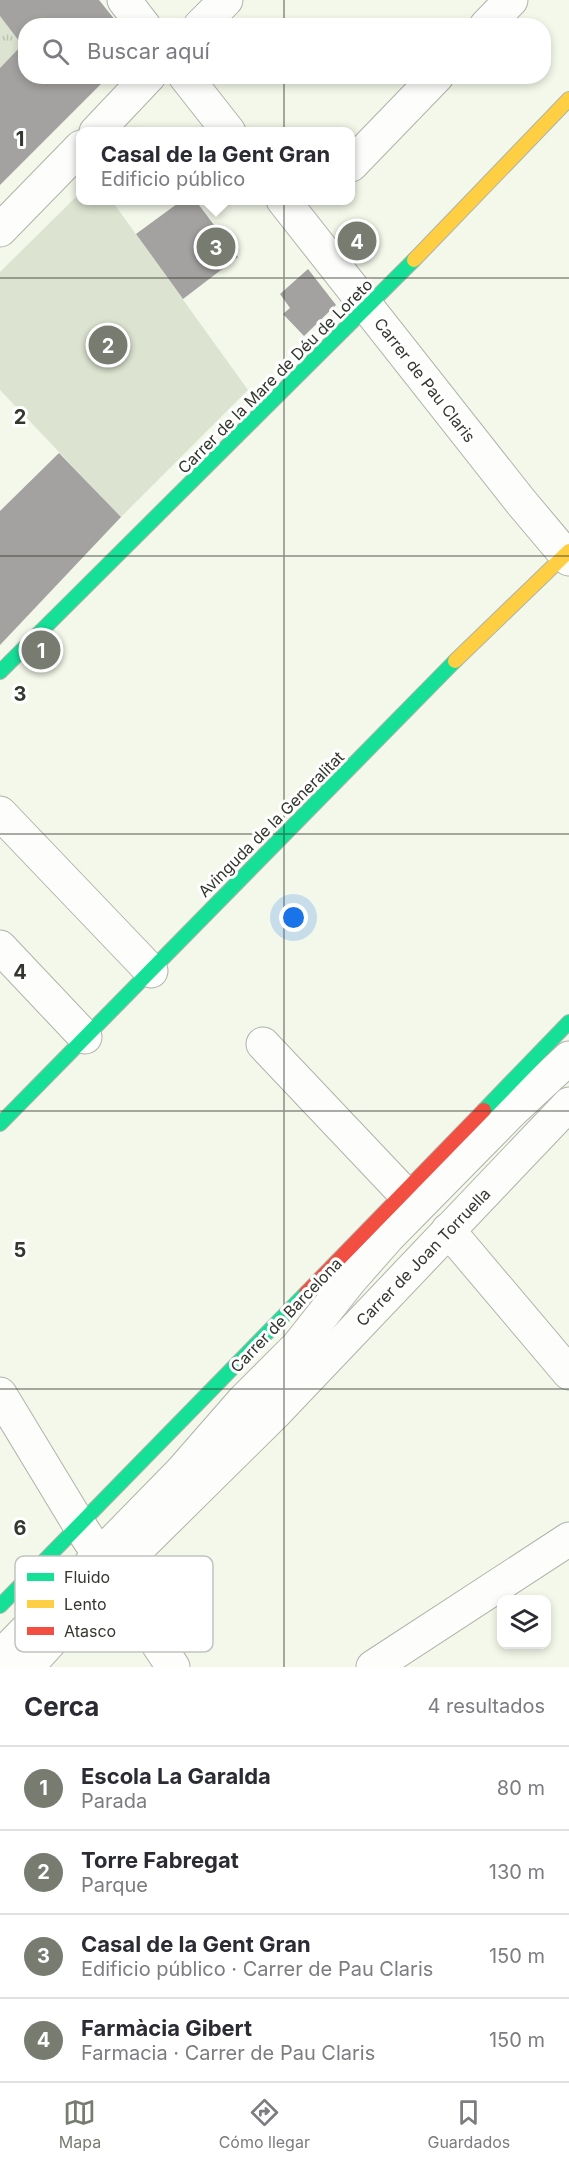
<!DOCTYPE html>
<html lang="es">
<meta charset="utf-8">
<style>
:root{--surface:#fff;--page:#f7f7f7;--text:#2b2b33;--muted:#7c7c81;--line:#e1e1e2;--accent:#777b70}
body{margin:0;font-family:Inter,sans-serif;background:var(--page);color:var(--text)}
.controls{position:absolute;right:18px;bottom:18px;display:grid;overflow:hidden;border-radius:12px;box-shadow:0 3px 9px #0003}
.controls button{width:54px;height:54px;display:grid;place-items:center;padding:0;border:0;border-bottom:2px solid var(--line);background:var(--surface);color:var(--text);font:30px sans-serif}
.you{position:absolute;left:294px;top:918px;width:21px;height:21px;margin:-15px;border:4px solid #fff;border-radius:50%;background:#1a73e8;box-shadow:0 0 0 9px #1a73e833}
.badge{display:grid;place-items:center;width:39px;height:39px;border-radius:50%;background:var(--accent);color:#fff;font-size:20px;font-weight:700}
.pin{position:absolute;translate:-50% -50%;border:3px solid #fff;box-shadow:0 2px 6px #0006}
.popup{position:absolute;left:76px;top:127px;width:279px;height:78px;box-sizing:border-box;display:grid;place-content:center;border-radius:12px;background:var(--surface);filter:drop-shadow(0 2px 4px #0005);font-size:20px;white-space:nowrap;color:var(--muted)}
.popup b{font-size:22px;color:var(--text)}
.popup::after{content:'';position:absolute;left:50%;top:100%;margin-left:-12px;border:12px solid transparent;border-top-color:var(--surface)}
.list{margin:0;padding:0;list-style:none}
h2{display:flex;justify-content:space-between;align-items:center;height:78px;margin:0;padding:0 24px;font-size:26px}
h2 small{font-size:20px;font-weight:400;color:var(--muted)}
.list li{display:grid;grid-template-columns:39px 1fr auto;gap:18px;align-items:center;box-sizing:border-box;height:84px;padding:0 24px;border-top:2px solid var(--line)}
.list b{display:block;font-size:22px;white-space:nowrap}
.list p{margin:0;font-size:20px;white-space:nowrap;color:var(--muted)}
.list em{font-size:20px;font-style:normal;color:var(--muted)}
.icon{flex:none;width:33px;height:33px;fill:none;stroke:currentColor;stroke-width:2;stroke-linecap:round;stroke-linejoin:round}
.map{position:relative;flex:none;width:569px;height:1667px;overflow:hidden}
.search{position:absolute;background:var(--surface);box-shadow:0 3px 9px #0003;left:18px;right:18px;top:18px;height:66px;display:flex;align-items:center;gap:15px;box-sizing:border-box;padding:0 21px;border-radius:24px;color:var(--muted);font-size:22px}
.sheet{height:414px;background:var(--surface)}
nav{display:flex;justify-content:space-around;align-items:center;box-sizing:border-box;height:84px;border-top:2px solid var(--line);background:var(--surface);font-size:16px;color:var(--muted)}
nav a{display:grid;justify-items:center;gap:3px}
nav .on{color:var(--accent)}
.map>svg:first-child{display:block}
.grass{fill:url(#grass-tufts)}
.park{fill:#dce3d0}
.building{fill:#a3a2a0}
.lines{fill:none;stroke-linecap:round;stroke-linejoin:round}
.street-casing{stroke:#afb3a8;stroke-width:35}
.fast-casing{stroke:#afb3a8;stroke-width:16}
.slow-casing{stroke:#afb3a8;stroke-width:16}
.jam-casing{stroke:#afb3a8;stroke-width:16}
.street{stroke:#fdfefc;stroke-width:33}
.fast{stroke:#16e098;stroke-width:14}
.slow{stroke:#ffcf43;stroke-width:14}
.jam{stroke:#f24e42;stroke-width:14}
.grid{fill:none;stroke:#34372e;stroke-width:1.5;stroke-opacity:0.55}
.labels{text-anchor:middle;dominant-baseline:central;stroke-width:6;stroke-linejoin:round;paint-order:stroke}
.street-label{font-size:16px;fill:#34372e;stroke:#fff}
.key{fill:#fff;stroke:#c2c3c0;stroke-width:1.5}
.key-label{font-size:16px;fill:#34372e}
.grid-label{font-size:20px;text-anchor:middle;font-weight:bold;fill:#34372e;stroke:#fff;stroke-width:6;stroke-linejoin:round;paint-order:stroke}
</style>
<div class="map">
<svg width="569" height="1667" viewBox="0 0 569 1667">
<defs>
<pattern id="grass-tufts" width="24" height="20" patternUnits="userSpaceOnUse" patternTransform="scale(1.5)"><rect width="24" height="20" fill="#dce3d0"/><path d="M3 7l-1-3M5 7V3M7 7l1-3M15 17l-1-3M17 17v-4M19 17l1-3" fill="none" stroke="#bdc3b3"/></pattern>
</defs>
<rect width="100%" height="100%" fill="#f3f8ea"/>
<!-- grass -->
<polygon class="grass" points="0,16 22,45 0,68"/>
<!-- park -->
<polygon class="park" points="81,192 81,200 112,201 248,390 121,517 0,390 0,272"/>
<!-- building -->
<g class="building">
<polygon points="0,0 99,0 120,26 26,26 26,76 109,76 0,185 0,68 22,45 0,16"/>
<polygon points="181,201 196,201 238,257 183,299 136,234"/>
<polygon points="308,269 336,305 304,336 283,314 290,308 280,294"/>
<polygon points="59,453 121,517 0,645 0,511"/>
</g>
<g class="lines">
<defs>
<g id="street">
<polyline points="124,0 144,26"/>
<polyline points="200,26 226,0"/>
<polyline points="486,26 511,0"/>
<polyline points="185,76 229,132"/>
<polyline points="96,132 149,76"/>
<polyline points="351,165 437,76"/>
<polyline points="283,200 521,502 569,559"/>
<polyline points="0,230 81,147"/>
<polyline points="0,813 151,971"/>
<polyline points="0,947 85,1037"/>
<polyline points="263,1044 404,1193"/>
<polyline points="448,1230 569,1373"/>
<polyline points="0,1394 80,1526 173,1667"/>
<polyline points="0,1657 181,1472 243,1401 298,1346 351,1279 388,1237 511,1112 569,1058"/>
<polyline points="27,1667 112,1574 277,1411 569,1104"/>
<polyline points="373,1667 569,1539"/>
</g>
<g id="fast">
<polyline points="0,672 414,260"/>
<polyline points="484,1110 569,1022"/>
<polyline points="0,1124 455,661"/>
<polyline points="0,1606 306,1293"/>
</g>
<g id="slow">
<polyline points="414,260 569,99"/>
<polyline points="455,661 569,551"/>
</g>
<polyline id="jam" points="306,1293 484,1110"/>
</defs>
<!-- street casing -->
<use href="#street" class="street-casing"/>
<!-- fast casing -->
<use href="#fast" class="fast-casing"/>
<!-- slow casing -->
<use href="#slow" class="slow-casing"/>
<!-- jam casing -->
<use href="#jam" class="jam-casing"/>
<!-- street -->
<use href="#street" class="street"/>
<!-- fast -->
<use href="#fast" class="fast"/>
<!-- slow -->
<use href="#slow" class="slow"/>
<!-- jam -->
<use href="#jam" class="jam"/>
</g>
<!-- grid -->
<path class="grid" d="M284,0V26M284,76V1667M0,278H569M0,556H569M0,834H569M0,1111H569M0,1389H569"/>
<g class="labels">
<!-- street labels -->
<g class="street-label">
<text transform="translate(275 376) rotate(-45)">Carrer de la Mare de Déu de Loreto</text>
<text transform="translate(425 380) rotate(52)">Carrer de Pau Claris</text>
<text transform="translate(271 824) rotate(-45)">Avinguda de la Generalitat</text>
<text transform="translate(423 1257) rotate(-46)">Carrer de Joan Torruella</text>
<text transform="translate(286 1315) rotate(-46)">Carrer de Barcelona</text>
</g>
</g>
<!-- legend -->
<rect x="15" y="1556" width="198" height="96" rx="9" class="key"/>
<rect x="27" y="1573" width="27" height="8" fill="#16e098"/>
<rect x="27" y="1600" width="27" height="8" fill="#ffcf43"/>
<rect x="27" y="1627" width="27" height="8" fill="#f24e42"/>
<g class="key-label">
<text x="64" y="1583">Fluido</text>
<text x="64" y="1610">Lento</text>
<text x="64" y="1637">Atasco</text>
</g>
<g class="grid-label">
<text x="20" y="146">1</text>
<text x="20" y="424">2</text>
<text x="20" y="701">3</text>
<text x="20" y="979">4</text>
<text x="20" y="1257">5</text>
<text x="20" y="1535">6</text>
</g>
</svg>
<div class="controls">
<button><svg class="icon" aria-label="layers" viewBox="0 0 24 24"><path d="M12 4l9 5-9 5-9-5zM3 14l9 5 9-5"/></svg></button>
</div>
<div class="you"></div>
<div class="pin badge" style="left:41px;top:650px">1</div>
<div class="pin badge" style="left:108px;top:345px">2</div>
<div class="pin badge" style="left:216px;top:247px">3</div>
<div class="popup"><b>Casal de la Gent Gran</b>Edificio público</div>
<div class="pin badge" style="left:357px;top:241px">4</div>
<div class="search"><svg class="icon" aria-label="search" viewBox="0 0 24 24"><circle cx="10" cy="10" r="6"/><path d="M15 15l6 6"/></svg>Buscar aquí</div>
</div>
<section class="sheet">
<h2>Cerca<small>4 resultados</small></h2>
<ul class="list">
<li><span class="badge">1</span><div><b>Escola La Garalda</b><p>Parada</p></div><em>80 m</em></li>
<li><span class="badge">2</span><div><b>Torre Fabregat</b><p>Parque</p></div><em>130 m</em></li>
<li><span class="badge">3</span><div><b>Casal de la Gent Gran</b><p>Edificio público · Carrer de Pau Claris</p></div><em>150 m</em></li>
<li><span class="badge">4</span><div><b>Farmàcia Gibert</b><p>Farmacia · Carrer de Pau Claris</p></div><em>150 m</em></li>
</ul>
</section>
<nav>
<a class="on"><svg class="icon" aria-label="map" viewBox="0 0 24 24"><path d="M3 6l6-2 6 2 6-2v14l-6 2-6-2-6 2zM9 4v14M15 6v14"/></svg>Mapa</a>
<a><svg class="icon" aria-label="directions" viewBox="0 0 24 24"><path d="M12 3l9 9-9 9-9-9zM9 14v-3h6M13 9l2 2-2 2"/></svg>Cómo llegar</a>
<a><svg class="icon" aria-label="saved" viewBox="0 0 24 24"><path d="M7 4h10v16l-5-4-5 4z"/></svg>Guardados</a>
</nav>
